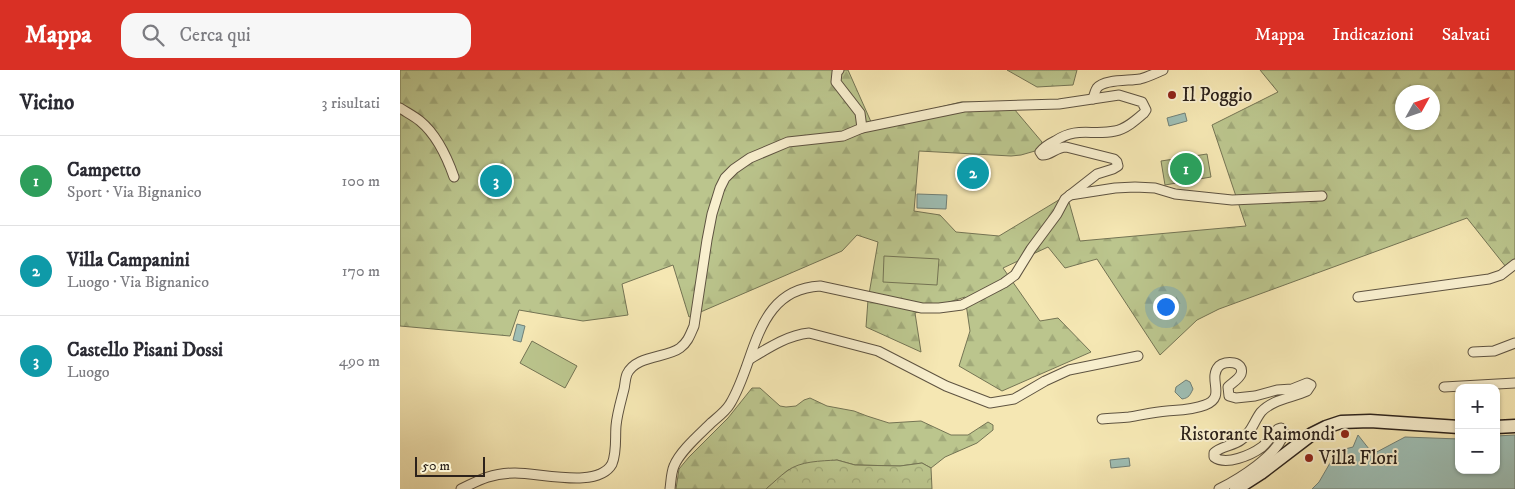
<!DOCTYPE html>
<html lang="it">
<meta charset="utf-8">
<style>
:root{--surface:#fff;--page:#f7f7f7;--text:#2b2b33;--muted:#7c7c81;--line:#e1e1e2;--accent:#d93025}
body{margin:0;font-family:"IM FELL DW Pica",serif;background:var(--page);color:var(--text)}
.controls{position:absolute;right:15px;bottom:15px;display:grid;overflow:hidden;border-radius:10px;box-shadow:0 1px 4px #0004}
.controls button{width:45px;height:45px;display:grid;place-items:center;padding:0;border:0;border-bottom:1px solid var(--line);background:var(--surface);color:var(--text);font:25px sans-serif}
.compass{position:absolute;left:995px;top:15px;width:45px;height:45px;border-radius:50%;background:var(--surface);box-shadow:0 1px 4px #0004;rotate:50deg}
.scale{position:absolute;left:15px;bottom:12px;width:70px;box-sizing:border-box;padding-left:5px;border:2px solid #2c221b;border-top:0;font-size:14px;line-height:18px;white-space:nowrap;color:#2c221b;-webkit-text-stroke:4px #f8efce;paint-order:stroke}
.you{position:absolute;left:765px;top:236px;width:18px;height:18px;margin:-12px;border:4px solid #fff;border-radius:50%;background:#1a73e8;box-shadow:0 0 0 8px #1a73e833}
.badge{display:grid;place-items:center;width:32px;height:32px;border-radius:50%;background:var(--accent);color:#fff;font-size:16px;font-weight:700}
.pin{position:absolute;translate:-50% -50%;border:2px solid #fff;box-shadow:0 1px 5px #0006}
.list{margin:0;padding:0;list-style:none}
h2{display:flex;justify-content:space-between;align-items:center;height:65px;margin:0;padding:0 20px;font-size:21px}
h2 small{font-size:16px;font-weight:400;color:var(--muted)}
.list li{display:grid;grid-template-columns:32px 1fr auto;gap:15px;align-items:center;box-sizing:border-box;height:90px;padding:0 20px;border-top:1px solid var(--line)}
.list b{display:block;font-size:19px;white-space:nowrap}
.list p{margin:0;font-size:16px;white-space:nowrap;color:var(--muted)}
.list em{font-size:16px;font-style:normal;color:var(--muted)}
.icon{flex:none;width:28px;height:28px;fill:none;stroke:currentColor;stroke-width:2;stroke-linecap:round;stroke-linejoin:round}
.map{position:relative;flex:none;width:1115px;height:419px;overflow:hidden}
header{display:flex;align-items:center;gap:30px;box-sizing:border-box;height:70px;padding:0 25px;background:var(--accent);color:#fff}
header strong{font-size:24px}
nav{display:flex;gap:28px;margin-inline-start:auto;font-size:18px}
.search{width:350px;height:45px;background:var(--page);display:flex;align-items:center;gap:12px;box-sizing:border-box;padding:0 18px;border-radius:15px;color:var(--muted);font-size:19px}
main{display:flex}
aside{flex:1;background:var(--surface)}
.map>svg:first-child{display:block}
.forest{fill:url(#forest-firs);stroke:#747454;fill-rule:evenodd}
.park{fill:url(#park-crowns);stroke:#747454}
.pitch{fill:#bbc58d;stroke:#747454}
.water{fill:#9ebeb4;stroke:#708077}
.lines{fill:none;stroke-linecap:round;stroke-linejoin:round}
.street-casing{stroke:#5e5341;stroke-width:11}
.secondary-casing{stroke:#2c221b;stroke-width:15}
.street{stroke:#f8efce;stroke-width:9}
.secondary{stroke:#f8efce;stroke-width:12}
.poi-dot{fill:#8f2418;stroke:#f8efce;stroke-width:2}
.labels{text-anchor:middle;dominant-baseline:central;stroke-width:4;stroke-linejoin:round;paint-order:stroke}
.poi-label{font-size:19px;fill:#2c221b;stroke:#f8efce;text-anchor:start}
</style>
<header>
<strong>Mappa</strong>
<div class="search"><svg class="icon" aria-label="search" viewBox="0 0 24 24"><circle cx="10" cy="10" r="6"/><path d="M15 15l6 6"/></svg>Cerca qui</div>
<nav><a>Mappa</a><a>Indicazioni</a><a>Salvati</a></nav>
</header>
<main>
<aside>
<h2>Vicino<small>3 risultati</small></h2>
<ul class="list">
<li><span class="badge" style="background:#2e9e5b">1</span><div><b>Campetto</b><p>Sport · Via Bignanico</p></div><em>100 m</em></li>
<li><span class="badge" style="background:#0f9aa8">2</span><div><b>Villa Campanini</b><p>Luogo · Via Bignanico</p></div><em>170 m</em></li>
<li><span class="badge" style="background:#0f9aa8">3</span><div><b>Castello Pisani Dossi</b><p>Luogo</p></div><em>490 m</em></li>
</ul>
</aside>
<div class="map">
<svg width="1115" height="419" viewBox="0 0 1115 419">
<defs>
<pattern id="forest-firs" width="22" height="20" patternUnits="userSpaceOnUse" patternTransform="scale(1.25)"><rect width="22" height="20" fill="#bbc58d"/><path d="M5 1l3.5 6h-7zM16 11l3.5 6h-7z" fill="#a1a979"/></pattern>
<pattern id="park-crowns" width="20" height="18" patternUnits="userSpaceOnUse" patternTransform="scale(1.25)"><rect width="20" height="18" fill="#bbc58d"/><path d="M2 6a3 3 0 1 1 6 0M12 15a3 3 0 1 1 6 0" fill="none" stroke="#a1a979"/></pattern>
</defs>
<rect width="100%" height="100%" fill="#f5e7b3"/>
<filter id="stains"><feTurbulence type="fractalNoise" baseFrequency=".004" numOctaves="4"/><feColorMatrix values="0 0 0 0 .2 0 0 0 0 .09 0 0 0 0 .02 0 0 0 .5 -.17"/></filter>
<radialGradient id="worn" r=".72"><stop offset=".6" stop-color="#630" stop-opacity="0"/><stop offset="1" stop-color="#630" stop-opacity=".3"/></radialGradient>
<!-- forest -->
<g class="forest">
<path d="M0,0H448L472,54L561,32L609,33L642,72L641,75L635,81L621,85L611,86L519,81L514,141L540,145L556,162L599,166L667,125L680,171L846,156L812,55L878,22L860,0H1115V190L1106,197L1067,148L819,239L797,250L760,285L697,189L665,198L648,177L603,198L640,251L658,248L691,282L602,321L559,296L570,261L565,227L515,243L521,282L466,257L468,230L478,172L457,165L442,181L289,247L273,195L222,214L228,245L183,251L119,240L110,266L0,256ZM1002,22H1032V52H1002Z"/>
<polygon points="607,0 677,0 673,15 637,17"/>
<polygon points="352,318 360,318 380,336 386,337 396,336 404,330 410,328 427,336 454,341 467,346 489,353 521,351 551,365 568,365 588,352 593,355 593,360 577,373 545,387 531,398 522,393 500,396 455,395 437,390 388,400 378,409 366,419 276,419 279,399 289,387 328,348"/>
</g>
<!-- park -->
<path class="park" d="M437,390L455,395L500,396L522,393L531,398L532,419H366C373,413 380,406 387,401C400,391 421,391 437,390Z"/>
<!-- pitch -->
<g class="pitch">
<polygon points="807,84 811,107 765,115 761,91"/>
<polygon points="484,186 539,189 537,215 483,212"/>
<polygon points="132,271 177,296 165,318 120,293"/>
</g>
<!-- water -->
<g class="water">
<polygon points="785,43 787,51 769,56 767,48"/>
<polygon points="517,124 547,125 546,139 517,138"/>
<polygon points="117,254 125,256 121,272 113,270"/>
<path d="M786,310L790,312L793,319C790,325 789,328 782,329L775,322L776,317Z"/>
<polygon points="958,365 973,384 1005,367 1059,369 1059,400 1096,400 1096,366 1115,365 1115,419 912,419 919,412 937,381 953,377"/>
<polygon points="729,388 730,396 711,398 710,390"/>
</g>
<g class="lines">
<defs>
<g id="street">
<polyline points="439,0 437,2 436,12 460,43 462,58"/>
<path d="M693,29C694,25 695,21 697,18C704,9 729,11 740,9C748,7 756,3 763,0"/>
<path d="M0,38C6,42 14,46 20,51C37,65 47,87 54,107"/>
<polyline points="670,125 715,118 735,117 755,118 775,124 832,130 922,126"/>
<polyline points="958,227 1089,209 1101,205 1115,194"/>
<polyline points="1073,282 1094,281 1115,273"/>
<path d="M350,289C368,278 388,265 409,263L478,281L546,316L590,333L614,329L645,311L669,300L738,286"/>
<polyline points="1044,317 1115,313"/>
<path d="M702,349C711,348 720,348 729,347C742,345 754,342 767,341C780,340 792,340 805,335C827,327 807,309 819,296C825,290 845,291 841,304C839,309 832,313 828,317L829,326L836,328L855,326L877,320L892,319L907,313L911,315L907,321C892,328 873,329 861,342C854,351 851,364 841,370C833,376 821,376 814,383V387C826,396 851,385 862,377C868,372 872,364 878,359L881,358L884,363C878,385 839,409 819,419"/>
<path d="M61,419C81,409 93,403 115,403C142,403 198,419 212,394C217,382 215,368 216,356C217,344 221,331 224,319C225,315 225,309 227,304C236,285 267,288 280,278C288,272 290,265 294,256L307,170L312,144L320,118L325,108L334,99L350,88L388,72L443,66L462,58L564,37L659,34L719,25L742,32L746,40L744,43C736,50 726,59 715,61C691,66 678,56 655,71C649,74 644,77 640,82L642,85C650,86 656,77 666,77L714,89L717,92L718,96L713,99L697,104L665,129L657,144L631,179L615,205L604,213L562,235L539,238H522L420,216C402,217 385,224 373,239C352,265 348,305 330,334C326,341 318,347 311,353C300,364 280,381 274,396C271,403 271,412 270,419"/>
</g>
<g id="secondary">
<polyline points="1096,357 1115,356"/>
<polyline points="836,419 861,403 912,364 926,357 941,352 970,351 1059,357"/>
</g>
</defs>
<!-- street casing -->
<use href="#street" class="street-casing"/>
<!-- secondary casing -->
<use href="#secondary" class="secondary-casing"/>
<!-- street -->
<use href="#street" class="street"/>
<!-- secondary -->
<use href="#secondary" class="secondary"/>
</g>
<!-- markers -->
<g class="poi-dot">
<circle cx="772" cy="25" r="5"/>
<circle cx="945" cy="364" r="5"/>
<circle cx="909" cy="388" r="5"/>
</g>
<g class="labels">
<!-- poi labels -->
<g class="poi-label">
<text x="782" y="25">Il Poggio</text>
<text x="935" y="364" text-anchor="end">Ristorante Raimondi</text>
<text x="919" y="388">Villa Flori</text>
</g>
</g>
<rect width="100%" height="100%" filter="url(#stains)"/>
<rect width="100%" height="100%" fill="url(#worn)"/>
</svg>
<div class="controls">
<button>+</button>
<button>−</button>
</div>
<svg class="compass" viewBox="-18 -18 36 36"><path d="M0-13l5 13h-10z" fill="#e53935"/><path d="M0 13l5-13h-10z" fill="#7c7c81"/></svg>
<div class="scale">50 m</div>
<div class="you"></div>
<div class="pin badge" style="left:786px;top:99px;background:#2e9e5b">1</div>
<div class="pin badge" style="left:573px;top:103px;background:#0f9aa8">2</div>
<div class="pin badge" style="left:96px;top:111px;background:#0f9aa8">3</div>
</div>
</main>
